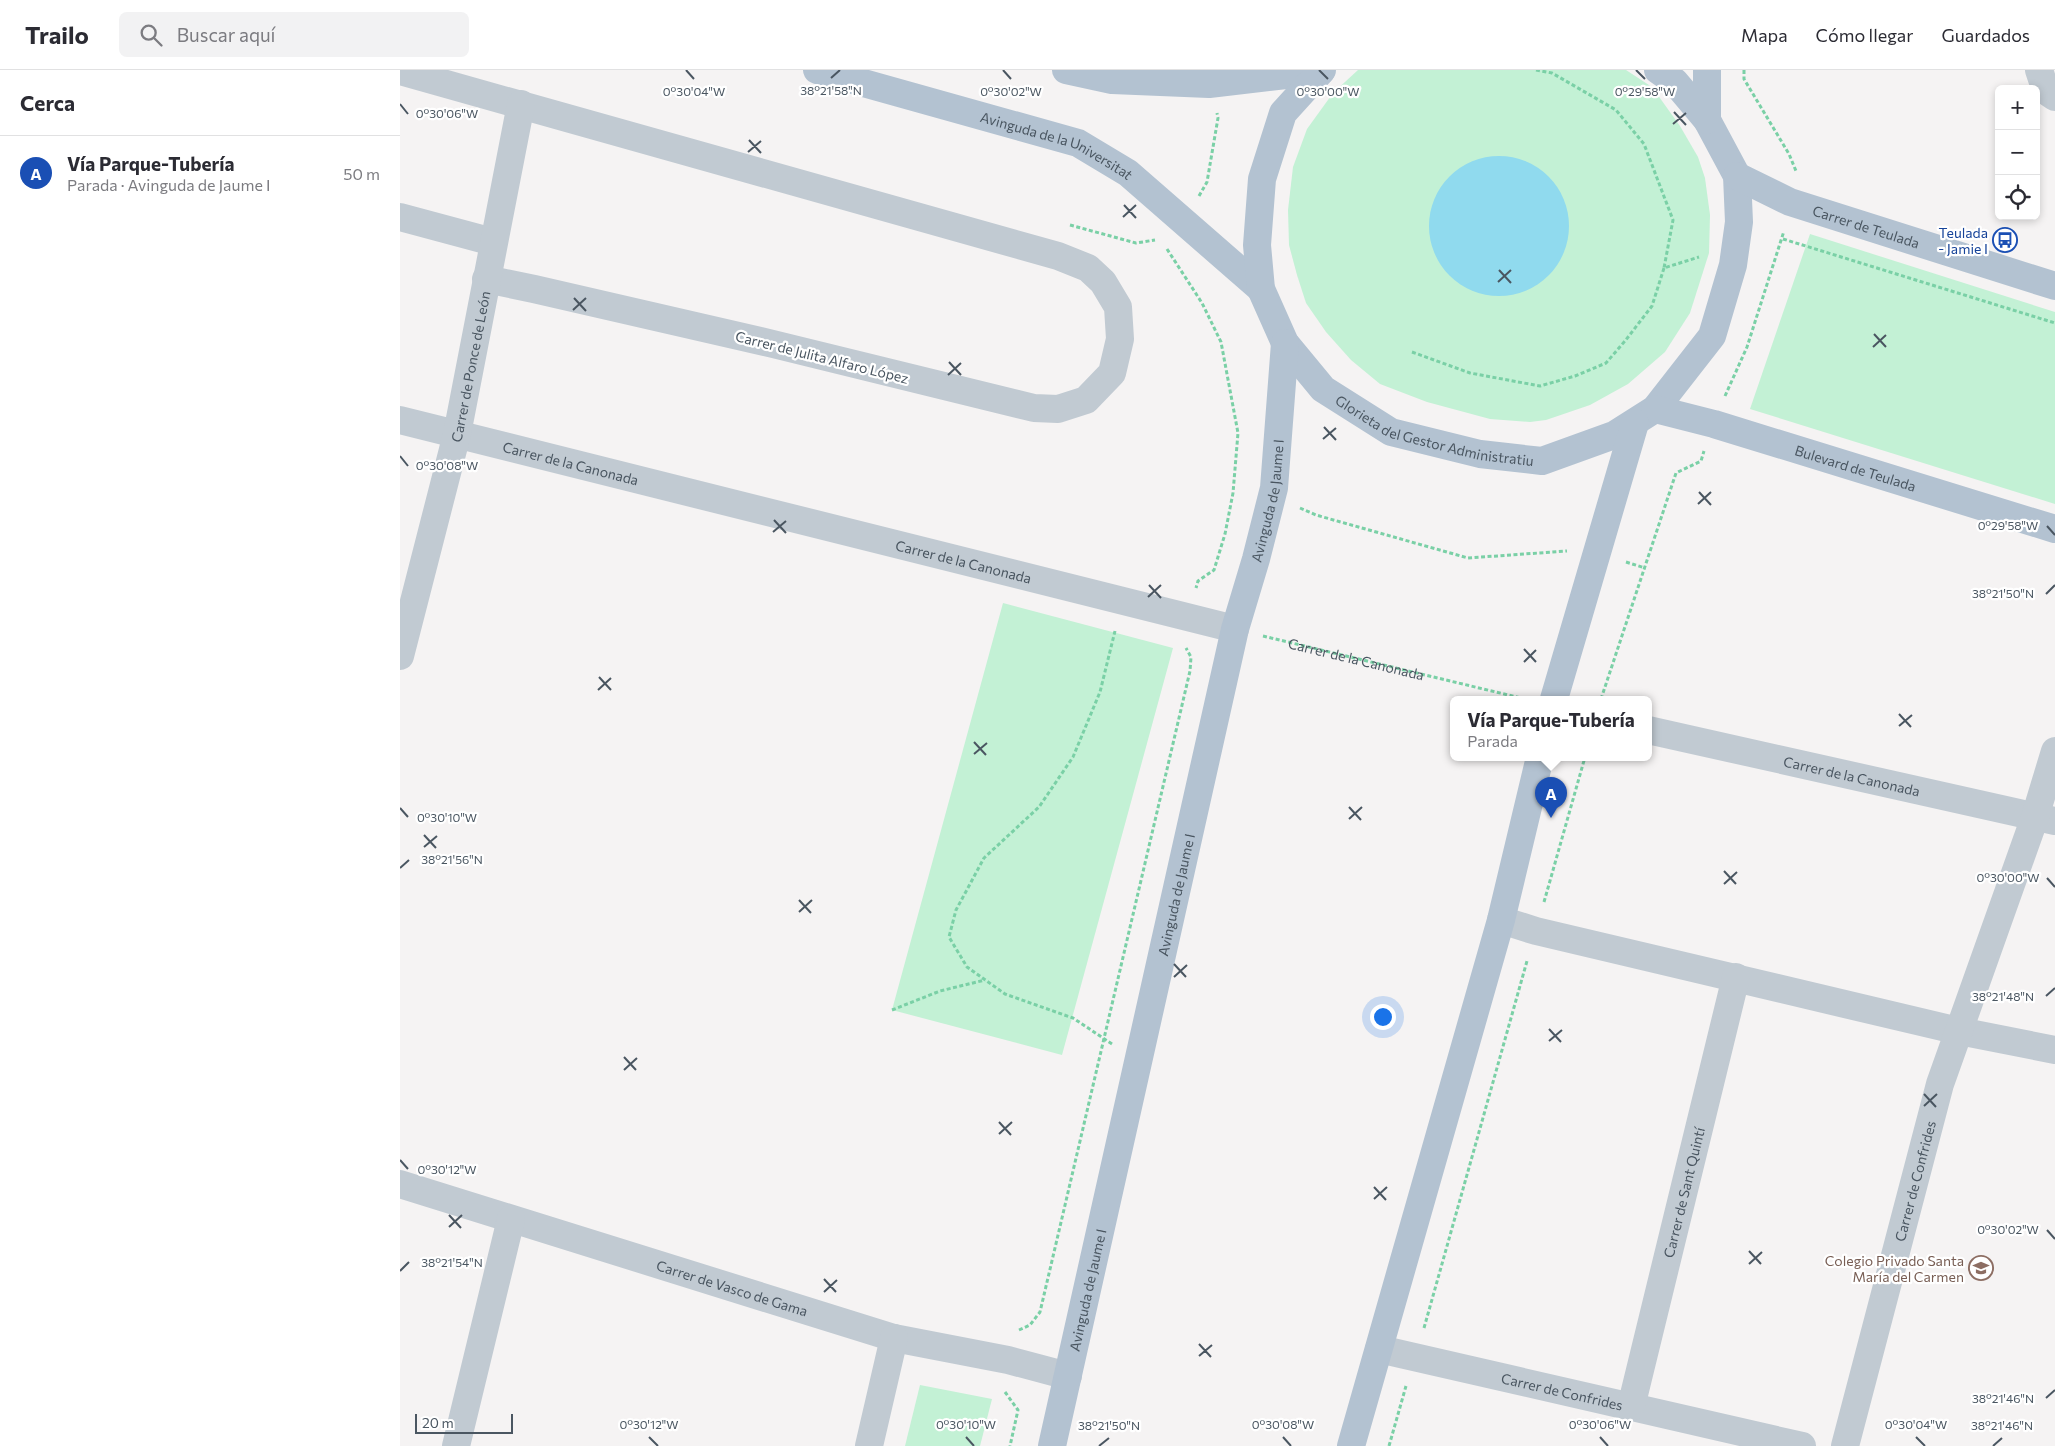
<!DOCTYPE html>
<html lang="es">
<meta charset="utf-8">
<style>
:root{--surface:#fff;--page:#f2f2f3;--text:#2b2b33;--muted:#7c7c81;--line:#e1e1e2;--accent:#1a73e8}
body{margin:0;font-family:Commissioner,sans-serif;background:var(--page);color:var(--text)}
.controls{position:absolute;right:15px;top:15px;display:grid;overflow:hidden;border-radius:8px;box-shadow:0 2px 8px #0003}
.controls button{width:45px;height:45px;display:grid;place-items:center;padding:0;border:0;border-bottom:1px solid var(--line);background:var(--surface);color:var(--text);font:25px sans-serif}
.scale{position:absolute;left:15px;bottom:12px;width:98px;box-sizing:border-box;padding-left:5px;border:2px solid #4a5661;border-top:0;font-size:14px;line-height:18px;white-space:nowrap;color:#4a5661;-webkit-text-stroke:4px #fff;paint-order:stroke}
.you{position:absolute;left:982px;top:946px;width:18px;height:18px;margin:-12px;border:4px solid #fff;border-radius:50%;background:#1a73e8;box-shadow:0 0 0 8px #1a73e833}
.badge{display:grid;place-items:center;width:32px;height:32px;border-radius:50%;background:var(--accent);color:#fff;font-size:16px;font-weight:700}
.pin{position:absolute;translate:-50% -41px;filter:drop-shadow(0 1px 2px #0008)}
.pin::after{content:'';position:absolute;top:26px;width:18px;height:15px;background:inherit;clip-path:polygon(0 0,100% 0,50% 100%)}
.popup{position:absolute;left:1050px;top:626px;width:202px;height:65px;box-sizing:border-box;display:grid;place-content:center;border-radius:8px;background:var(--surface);filter:drop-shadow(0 1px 4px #0005);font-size:16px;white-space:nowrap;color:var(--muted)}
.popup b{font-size:19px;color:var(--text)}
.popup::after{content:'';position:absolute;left:50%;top:100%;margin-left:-10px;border:10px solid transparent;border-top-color:var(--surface)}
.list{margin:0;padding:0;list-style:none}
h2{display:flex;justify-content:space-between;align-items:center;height:65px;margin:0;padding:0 20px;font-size:21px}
h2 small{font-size:16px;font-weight:400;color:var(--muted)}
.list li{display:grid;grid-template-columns:32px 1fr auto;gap:15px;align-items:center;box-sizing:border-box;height:75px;padding:0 20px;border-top:1px solid var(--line)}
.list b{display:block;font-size:19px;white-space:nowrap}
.list p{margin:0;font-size:16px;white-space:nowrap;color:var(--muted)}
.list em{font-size:16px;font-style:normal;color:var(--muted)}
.icon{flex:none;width:28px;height:28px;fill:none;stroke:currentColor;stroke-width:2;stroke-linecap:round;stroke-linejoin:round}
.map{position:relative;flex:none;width:1655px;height:1376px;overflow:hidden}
header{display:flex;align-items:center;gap:30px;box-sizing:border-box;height:70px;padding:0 25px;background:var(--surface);border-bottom:1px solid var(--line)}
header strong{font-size:24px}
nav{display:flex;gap:28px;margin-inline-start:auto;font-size:18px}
.search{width:350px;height:45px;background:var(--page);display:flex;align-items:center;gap:12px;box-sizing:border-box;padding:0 18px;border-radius:8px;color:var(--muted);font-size:19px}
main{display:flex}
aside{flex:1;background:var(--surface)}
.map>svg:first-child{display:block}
.green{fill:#c3f1d5}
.water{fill:#90daee}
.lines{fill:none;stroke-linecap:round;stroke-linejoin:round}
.path{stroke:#7ad0a6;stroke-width:3;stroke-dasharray:4 2.5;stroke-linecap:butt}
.minor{stroke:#c1cad2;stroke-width:28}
.major{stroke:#b3c2d1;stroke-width:28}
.ticks{fill:none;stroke:#4a5661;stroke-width:2}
.labels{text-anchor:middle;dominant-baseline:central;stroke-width:4.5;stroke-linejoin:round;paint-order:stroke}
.street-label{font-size:14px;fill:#4a5661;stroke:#fff}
.transit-label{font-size:14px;fill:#164399;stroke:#fff;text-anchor:end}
.education-label{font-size:14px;fill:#785e54;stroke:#fff;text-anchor:end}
.ticks-label{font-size:12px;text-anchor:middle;fill:#4a5661;stroke:#fff;stroke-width:4.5;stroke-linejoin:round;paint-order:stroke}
</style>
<header>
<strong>Trailo</strong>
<div class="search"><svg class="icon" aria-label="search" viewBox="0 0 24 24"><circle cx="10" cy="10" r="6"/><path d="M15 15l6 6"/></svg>Buscar aquí</div>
<nav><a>Mapa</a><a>Cómo llegar</a><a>Guardados</a></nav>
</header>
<main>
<aside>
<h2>Cerca<small></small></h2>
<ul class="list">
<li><span class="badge" style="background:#1a4fb4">A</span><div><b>Vía Parque-Tubería</b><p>Parada · Avinguda de Jaume I</p></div><em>50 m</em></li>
</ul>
</aside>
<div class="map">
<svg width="1655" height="1376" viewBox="0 0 1655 1376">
<rect width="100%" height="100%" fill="#f5f3f3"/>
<!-- green -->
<g class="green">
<polygon points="958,0 1226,0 1252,17 1280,56 1298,87 1305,108 1310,145 1309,183 1290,243 1265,282 1228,314 1190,335 1146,350 1130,352 1090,349 1027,332 980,314 951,290 926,262 906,233 897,205 889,175 888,140 893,97 907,59 933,23"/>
<polygon points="1410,164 1655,242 1655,434 1350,339"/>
<polygon points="603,533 773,578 662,985 492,940"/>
<polygon points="520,1315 592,1329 580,1376 505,1376"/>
</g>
<!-- water -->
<circle class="water" cx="1099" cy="156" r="70"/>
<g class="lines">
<!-- path -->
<g class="path">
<polyline points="1136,0 1152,3 1216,40 1244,74 1273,150 1264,198 1299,187"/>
<polyline points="1344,0 1344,9 1389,84 1396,101"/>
<polyline points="799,126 807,112 818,48 817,43"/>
<polyline points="670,155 736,173 755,170"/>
<polyline points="1383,169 1655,253"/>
<polyline points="767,179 802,233 821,272 838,363 833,423 825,464 814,500 798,511 796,518"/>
<polyline points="1012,282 1070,303 1140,316 1175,306 1206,293 1225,271 1252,236 1264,198"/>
<polyline points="1325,326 1347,277 1384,161"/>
<polyline points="900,438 916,445 1068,488 1167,481"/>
<polyline points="1226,492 1245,498"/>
<path id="s1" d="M863,566L1125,629"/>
<polyline points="1201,629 1276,403 1301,391 1304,381"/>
<polyline points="1144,832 1185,687"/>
<polyline points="492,940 540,921 585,910"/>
<polyline points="712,974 673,948 605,924 567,897 549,867 556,840 584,788 639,737 673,687 700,622 715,561"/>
<polyline points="1024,1258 1127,891"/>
<polyline points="619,1260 630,1255 640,1242 790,601 791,587 786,578"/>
<polyline points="605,1322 618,1340 610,1376"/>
<polyline points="989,1376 1006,1316"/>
</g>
<!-- minor -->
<g class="minor">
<polyline points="1639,0 1646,21 1655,27"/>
<polyline points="0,1 658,186 688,198 703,212 718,237 720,269 712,303 686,330 658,339 634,338 373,274 134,219 86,209"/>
<polyline points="0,147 93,172"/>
<path id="s2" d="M0,350L835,559"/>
<path id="s3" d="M0,586L57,364L121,34"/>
<path id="s4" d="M1248,660L1655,751"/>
<polyline points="1101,850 1136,861 1559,961 1655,980"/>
<path id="s5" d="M0,1114L494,1268L608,1290L668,1306"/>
<path id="s6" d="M979,1279L1402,1376"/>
<path id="s7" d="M1231,1337L1336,907"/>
<polyline points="56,1376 111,1149"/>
<polyline points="469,1376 494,1268"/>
<path id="s8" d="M1445,1376L1540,1014L1635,747L1655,681"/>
</g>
<!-- major -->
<g class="major">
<path id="s9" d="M417,0L678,73L728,103L861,219"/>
<polyline points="666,0 712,10 809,14 921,1"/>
<path id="s10" d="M922,0L883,43L862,109L857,175L861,219L885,273L923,319L991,362L1080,384L1142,391L1214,365L1255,339L1312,266L1333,195L1339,152L1337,106L1307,50L1275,12L1258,0"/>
<polyline points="1307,50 1307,0"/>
<path id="s11" d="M1337,106L1390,132L1655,216"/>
<path id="s12" d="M1255,339L1314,354L1655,459"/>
<polyline points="1154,629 1235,353"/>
<path id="s13" d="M652,1376L835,559L856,489L874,418L885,273"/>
<polyline points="951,1376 1101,850 1140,687"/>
</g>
</g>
<!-- ticks -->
<path class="ticks" d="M286,0L294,9M603,0L611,9M919,0L928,9M1236,0L1245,9M431,8L440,0M0,34L8,44M1274,42L1286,55M1273,54L1286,43M349,70L361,83M348,82L361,71M724,135L736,148M723,147L736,135M1099,200L1111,213M1098,212L1111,200M174,228L186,241M173,240L186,228M1474,264L1486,277M1473,277L1486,265M549,292L561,305M548,305L561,293M924,357L936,370M923,369L936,358M0,386L8,396M1299,422L1311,435M1298,434L1311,422M374,450L386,463M1647,456L1655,465M373,462L386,451M749,515L761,528M1646,524L1655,515M748,527L761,515M1124,579L1136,592M1124,592L1136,580M199,607L211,620M198,620L211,608M1499,644L1511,657M1499,656L1512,645M574,672L586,685M574,684L587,673M949,737L961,750M0,738L8,747M949,749L962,737M24,765L36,778M24,777L37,766M0,798L9,790M1324,801L1336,814M1647,808L1655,817M1324,814L1337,802M399,830L411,843M399,842L412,830M774,894L786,907M774,907L787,895M1646,926L1655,918M1149,959L1161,972M1149,971L1162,960M224,987L236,1000M224,1000L237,988M1524,1024L1536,1037M1524,1036L1537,1024M599,1052L611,1065M599,1064L612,1052M0,1090L8,1099M974,1117L986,1130M974,1129L987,1117M49,1145L61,1158M49,1157L62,1145M1647,1160L1655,1169M1349,1181L1361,1194M1349,1194L1362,1182M0,1201L9,1192M424,1209L436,1222M424,1222L437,1210M799,1274L811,1287M799,1286L812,1275M1646,1328L1655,1320M249,1367L258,1376M566,1367L574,1376M883,1367L891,1376M1200,1367L1208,1376M1516,1367L1525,1376M699,1376L709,1368M1593,1376L1602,1368"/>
<!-- icons -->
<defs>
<symbol id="bus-ring" viewBox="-11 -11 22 22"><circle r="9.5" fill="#fff" stroke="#1a4fb4" stroke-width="1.5"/><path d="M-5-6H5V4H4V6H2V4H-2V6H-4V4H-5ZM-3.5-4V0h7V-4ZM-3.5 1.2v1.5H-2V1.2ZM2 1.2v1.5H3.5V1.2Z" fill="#1a4fb4"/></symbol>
<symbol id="school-ring" viewBox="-11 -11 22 22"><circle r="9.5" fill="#fff" stroke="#8d6e63" stroke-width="1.5"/><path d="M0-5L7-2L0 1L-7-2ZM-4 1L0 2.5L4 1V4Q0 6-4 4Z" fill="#8d6e63"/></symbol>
</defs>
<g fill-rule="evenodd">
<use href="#bus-ring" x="1591" y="156" width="28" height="28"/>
<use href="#school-ring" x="1567" y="1184" width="28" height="28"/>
</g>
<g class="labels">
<!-- street labels -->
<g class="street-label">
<text stroke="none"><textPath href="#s9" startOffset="252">Avinguda de la Universitat</textPath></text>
<text stroke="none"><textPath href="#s11" startOffset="139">Carrer de Teulada</textPath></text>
<text transform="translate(422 287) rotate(14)">Carrer de Julita Alfaro López</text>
<text stroke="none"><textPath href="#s3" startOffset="298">Carrer de Ponce de León</textPath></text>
<text stroke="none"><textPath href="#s10" startOffset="478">Glorieta del Gestor Administratiu</textPath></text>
<text stroke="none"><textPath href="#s2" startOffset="176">Carrer de la Canonada</textPath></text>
<text stroke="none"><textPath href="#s12" startOffset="209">Bulevard de Teulada</textPath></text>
<text stroke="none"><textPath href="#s13" startOffset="970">Avinguda de Jaume I</textPath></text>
<text stroke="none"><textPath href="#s2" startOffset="581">Carrer de la Canonada</textPath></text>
<text stroke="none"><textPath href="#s1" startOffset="96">Carrer de la Canonada</textPath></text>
<text stroke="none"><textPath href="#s4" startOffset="209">Carrer de la Canonada</textPath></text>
<text stroke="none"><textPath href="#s13" startOffset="565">Avinguda de Jaume I</textPath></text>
<text stroke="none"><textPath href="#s8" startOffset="274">Carrer de Confrides</textPath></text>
<text stroke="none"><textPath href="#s7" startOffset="221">Carrer de Sant Quintí</textPath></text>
<text stroke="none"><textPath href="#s5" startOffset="348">Carrer de Vasco de Gama</textPath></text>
<text stroke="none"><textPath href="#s13" startOffset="160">Avinguda de Jaume I</textPath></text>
<text stroke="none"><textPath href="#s6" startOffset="188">Carrer de Confrides</textPath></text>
</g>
<!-- transit labels -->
<g class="transit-label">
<text x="1588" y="162">Teulada<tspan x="1588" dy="16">- Jamie I</tspan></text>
</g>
<!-- education labels -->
<g class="education-label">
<text x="1564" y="1190">Colegio Privado Santa<tspan x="1564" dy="16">María del Carmen</tspan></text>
</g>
</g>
<g class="ticks-label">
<text x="431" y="25">38°21'58"N</text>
<text x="294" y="26">0°30'04"W</text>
<text x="611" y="26">0°30'02"W</text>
<text x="928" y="26">0°30'00"W</text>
<text x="1245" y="26">0°29'58"W</text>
<text x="47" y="48">0°30'06"W</text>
<text x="47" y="400">0°30'08"W</text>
<text x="1608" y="460">0°29'58"W</text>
<text x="1603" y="528">38°21'50"N</text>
<text x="47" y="752">0°30'10"W</text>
<text x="52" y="794">38°21'56"N</text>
<text x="1608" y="812">0°30'00"W</text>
<text x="1603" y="931">38°21'48"N</text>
<text x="47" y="1104">0°30'12"W</text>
<text x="1608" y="1164">0°30'02"W</text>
<text x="52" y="1197">38°21'54"N</text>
<text x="1603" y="1333">38°21'46"N</text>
<text x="249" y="1359">0°30'12"W</text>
<text x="566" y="1359">0°30'10"W</text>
<text x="883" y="1359">0°30'08"W</text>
<text x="1200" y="1359">0°30'06"W</text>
<text x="1516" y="1359">0°30'04"W</text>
<text x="709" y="1360">38°21'50"N</text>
<text x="1602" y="1360">38°21'46"N</text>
</g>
</svg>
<div class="controls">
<button>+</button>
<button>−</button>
<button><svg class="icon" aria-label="locate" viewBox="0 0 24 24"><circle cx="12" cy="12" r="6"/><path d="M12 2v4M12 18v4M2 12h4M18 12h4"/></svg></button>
</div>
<div class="scale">20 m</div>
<div class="you"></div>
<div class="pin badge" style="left:1151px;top:748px;background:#1a4fb4">A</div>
<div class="popup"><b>Vía Parque-Tubería</b>Parada</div>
</div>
</main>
